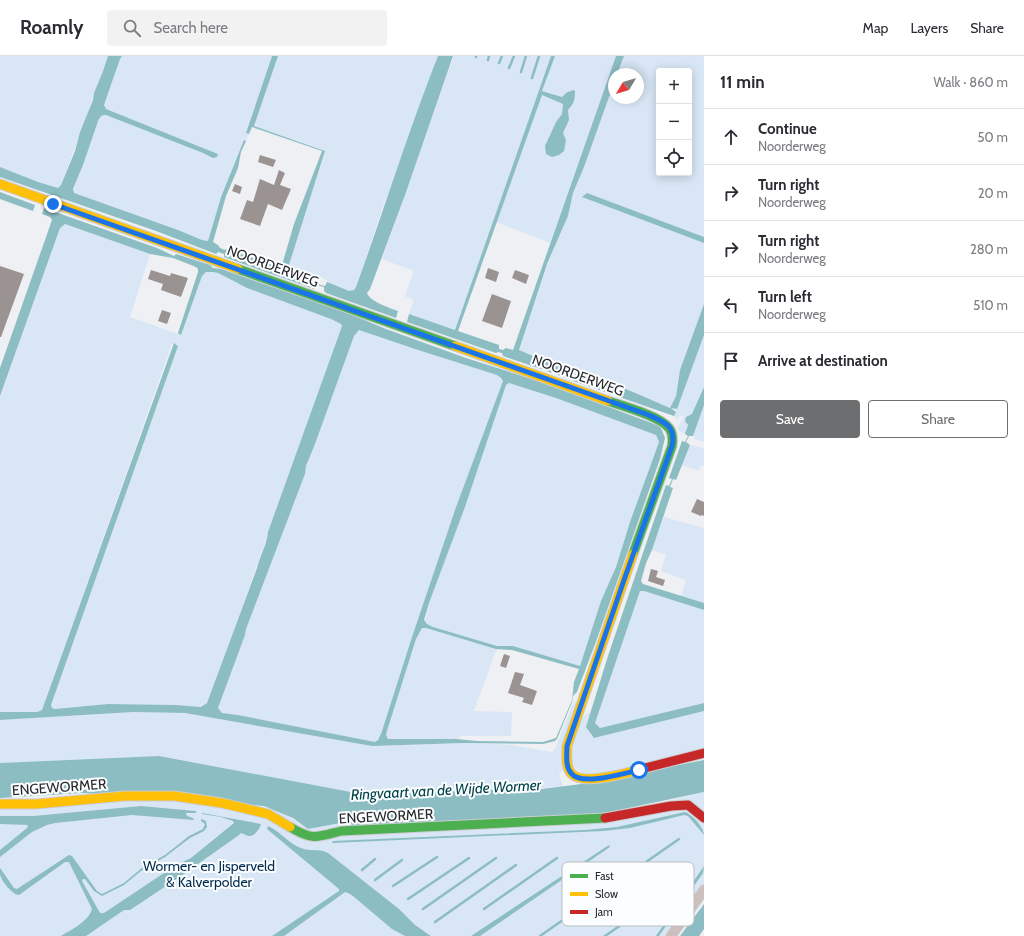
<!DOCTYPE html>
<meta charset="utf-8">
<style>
:root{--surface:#fff;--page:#f2f2f3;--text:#2b2b33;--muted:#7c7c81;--line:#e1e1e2;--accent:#6c6e70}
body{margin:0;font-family:Cabin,sans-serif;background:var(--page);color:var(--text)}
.controls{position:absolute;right:12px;top:12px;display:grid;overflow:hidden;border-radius:4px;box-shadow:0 2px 10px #0003}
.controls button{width:36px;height:36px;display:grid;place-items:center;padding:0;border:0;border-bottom:1px solid var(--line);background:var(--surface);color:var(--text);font:20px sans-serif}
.compass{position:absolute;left:608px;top:12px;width:36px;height:36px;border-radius:50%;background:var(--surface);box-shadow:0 2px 10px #0003;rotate:232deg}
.stop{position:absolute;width:12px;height:12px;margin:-9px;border:3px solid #1a73e8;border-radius:50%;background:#fff}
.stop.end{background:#1a73e8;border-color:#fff;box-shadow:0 1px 4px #0008}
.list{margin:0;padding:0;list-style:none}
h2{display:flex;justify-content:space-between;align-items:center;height:52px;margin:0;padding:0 16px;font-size:17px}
h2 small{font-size:13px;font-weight:400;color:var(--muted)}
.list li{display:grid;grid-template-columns:26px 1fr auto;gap:12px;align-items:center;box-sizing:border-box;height:56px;padding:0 16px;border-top:1px solid var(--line)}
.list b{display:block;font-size:15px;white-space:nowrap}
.list p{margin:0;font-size:13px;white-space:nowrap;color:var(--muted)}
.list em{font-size:13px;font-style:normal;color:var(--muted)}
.actions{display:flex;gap:8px;padding:12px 16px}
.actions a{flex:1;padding:9px 0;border:1px solid var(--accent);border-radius:4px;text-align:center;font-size:14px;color:var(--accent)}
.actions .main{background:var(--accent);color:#fff}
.icon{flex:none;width:22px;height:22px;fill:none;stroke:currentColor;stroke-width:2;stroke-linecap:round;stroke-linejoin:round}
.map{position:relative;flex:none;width:704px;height:880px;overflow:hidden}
header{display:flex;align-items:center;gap:24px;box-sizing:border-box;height:56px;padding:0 20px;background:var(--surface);border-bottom:1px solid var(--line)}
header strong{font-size:19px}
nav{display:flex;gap:22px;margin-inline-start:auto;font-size:14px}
.search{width:280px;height:36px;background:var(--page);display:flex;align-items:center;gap:10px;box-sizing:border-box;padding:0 14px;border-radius:4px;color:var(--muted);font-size:15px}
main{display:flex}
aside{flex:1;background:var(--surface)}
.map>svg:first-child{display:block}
.green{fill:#d8e6f5;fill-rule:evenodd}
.water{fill:#8cbdc3;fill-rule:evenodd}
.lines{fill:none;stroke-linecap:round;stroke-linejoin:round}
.stream{stroke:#8cbdc3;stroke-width:2.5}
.building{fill:#9b9392}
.street-casing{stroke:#cbccce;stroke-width:11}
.fast-casing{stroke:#cbccce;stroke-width:11}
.slow-casing{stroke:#cbccce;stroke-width:11}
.jam-casing{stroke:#cbccce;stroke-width:11}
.street{stroke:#cdbfbe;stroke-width:9}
.fast{stroke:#4caf50;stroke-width:9}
.slow{stroke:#ffc107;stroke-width:9}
.jam{stroke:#c62828;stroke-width:9}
.route{stroke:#1a73e8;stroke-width:5}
.labels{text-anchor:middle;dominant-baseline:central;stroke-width:4;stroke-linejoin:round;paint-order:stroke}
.street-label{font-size:14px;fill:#262829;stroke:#fcfdff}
.park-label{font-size:14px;fill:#002c50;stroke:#fcfdff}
.water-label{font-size:15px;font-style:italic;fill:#004349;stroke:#fcfdff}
.key{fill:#fcfdff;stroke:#bcbdbf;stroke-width:1}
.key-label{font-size:11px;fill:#262829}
</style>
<header>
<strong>Roamly</strong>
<div class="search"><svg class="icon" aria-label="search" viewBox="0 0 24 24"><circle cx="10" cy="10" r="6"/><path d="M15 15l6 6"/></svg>Search here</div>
<nav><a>Map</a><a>Layers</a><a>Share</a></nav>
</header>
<main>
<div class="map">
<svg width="704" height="880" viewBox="0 0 704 880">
<rect width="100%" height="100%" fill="#eef0f3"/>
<!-- green -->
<g class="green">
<path d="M0,0H108C104,12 99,23 95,35C85,67 72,98 61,129L58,132L38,126L0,111Z"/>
<path d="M122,0H272L246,76L249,78L246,85L244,84L235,105L221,141L208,185L202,184L178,174L77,139L73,136L98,65C100,61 101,59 106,59L203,97L213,102L218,98L106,53L104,50L120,3Z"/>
<polygon points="278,0 438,0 395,122 384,147 365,205 356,231 352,235 349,235 329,228 327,226 327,224 320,221 318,224 288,212 297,181 325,97 324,94 254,70"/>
<polygon points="454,0 551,0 455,274 409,258 414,244 405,240 414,215 382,203 405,139 422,88"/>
<polygon points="555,0 616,0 550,187 496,166 542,38 563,48 562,58 556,66 548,82 563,77 569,64 568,54 573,49 566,37 562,41 542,35"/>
<path d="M624,0H704V181L587,137L583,141L704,187V248L680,314L676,340L670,352L603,325L575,321L573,326L563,323L566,314L519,294L546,212L568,160L573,137L584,111L614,27V42H638V18H617ZM659,15H689V117H659Z"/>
<polygon points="65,168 150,198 130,261 181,279 202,220 206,216 213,216 218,217 232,225 331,263 341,268 342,270 209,644 204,650 202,651 176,649 108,648 55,653 52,652 51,649 178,290 177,288 172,288 42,654 37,656 0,656 0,340 60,172"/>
<polygon points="359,274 418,294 497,319 503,325 456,451 412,581 381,678 378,684 375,686 238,659 222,657 218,652 245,579 246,573 305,418 306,410 315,388 354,280"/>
<polygon points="704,279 704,331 685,378 678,374 678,371 684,360 680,359 678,363 674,360"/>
<polygon points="509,327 556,342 656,379 659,386 630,466 616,511 601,545 580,610 513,590 497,590 433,571 427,568 425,565 429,547 465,451 506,329"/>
<polygon points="704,349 704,386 694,383 695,381 693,380"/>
<polygon points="690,389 704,392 704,410 702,409 698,414 699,415 682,409"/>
<polygon points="664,461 704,472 704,547 681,540 686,524 661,515 666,499 652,494"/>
<polygon points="640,535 644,535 704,554 704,647 600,672 595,667"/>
<polygon points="422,572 426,572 498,593 495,597 474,655 512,656 511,680 462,680 459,681 458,683 388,683 386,679 387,675 416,583"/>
<polygon points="574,645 577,648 563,713 559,718 563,730 524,734 374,739 343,735 160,700 0,707 0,664 133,656 185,657 372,690 463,687 495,688 511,689 552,696 555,693"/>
<path d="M591,656L586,671L595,682L704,655V692C684,697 595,723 581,716C568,709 571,695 575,684C578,674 580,659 591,656Z"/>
<path d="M704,736V759C695,749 686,742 671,744Z"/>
<polygon points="163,741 259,759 304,782 682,751 704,767 704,829 668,880 431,880 424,874 427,880 0,880 0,767 135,758 187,760 187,757 192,757 195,755 141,750 33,760 0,760 0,750"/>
<path d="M253,750C274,750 292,761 308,773L346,766L355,770L316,779Z"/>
</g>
<!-- water -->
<g class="water">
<path d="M108,0H122L120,3L104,49L106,53L218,98L217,101L213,102L203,97L106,59C101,59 100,61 98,65L83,109L73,133L74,137L178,174L202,184L208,185L221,141L244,84L246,85L241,96L238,112L226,140L213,186L218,189L220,192L225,194L227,193L273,209L280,210L282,209L294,168L322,95L252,71L249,78L246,77L272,0H278L254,70L325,95L288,212L317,223L318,224L317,228L325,230L327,226L349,235L354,234L356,231C384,154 408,76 438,0H453L405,139L370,233L367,237C370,246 390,252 398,255L396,262L326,237L324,235V231L317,229L316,232L314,233L224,201V198L218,196L216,198L156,175L0,121V111L38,126L58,132L61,129L75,95L80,76L93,44L94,37L103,15Z"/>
<path d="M551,0H555L542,35L562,41L566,37L573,34L575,35C575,43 574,48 568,54L569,64L563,77L566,84L564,95L559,99L552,101L546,98L545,90L556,66L562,58L563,48L542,39L458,275L499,289V293L503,294L506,292L513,294L616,0H624L617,18H614V27L584,111L573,137L568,160L547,208L519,294L566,314L565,318L575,321L576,317H580L626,333L670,352L676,340L680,314L704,248V279L677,353L671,352L676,356L674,360L573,325L575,322L565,318L564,321L503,300L502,297L498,296L496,297L407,266L409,258L455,274Z"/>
<polygon points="0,136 35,149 33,155 0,143"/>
<polygon points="587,137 704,181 704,187 582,141"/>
<path d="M44,152L157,192L174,200L176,198L210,209L213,212L221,213L350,258L386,273L466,302L544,327L657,369L661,372L665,382L660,403L597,583L577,636L573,640L572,646L557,683L555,685L543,688L463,687L372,690L185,657L133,656L0,664V656H37L42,654L174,287L178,290L51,649L52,652L55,653L108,648L176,649L201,651L207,647L257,512C260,500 267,488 268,476L342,270L341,268L331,263L247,232L218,217L213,216H206L202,220L181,279L179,278L178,277L198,216V213L196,211L173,202L150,198L65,168L60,172L0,340V312L52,164L50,161L42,158ZM359,274L418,294L497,319L501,322L503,325L456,451L412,581L381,678L378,684L375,686L238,659L222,657L218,652L245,579L246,573L305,418L306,410L315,388L354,280ZM509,327L556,342L656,379L659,386L630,466L616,511L601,545L580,610L513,590H497L433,571L427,568L424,564L429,547L465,451L506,329ZM422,572H426L496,593L512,594L579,613L574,626L572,644L556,682L543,686L477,685L456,683H388L386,679L387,675L416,583Z"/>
<polygon points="704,331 704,349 693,380 689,380 686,386 690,389 676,424 673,423 670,431 673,432 652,494 646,507 641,525 643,528 704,547 704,554 644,535 640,535 595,667 600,672 704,647 704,655 594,682 586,671 608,600 666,429 669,430 672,423 669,422 682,385 685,386 688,380 685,378 688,369 685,365 686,361 692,358"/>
<polygon points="159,700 356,737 382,739 484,734 534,734 581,728 704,704 704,736 600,758 355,770 346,766 308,773 293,762 264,750 82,737 0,742 0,707"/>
<polygon points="141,750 196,755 196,757 186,757 187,760 193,762 194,764 132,759 55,767 47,769 32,776 0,801 0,794 27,772 28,769 0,768 0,760 33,760"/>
<path d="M685,756C693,759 704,772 704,779L688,760L684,759L630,772L603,775L332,787L333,785L585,774L617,771Z"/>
<path d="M202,757L261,768C260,773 254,781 248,780C246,779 244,778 241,777L239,779L178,822L130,854H124L86,880H61C71,874 89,865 92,853L69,806H65L19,839C13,839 1,825 0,818C0,816 0,814 0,812L14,832L17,833L69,799L72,800L97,835L102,838L124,827L143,811L165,799L189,780L203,773L205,768L201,765V763L206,765L207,771L204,775L190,782L165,801L141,815L124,829L102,840L94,835L85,823H83L82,825L100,857H104L176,809L191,802L234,767L233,765L221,761L202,758Z"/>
<path d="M268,770L272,772C282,778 290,788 301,792C310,796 320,792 328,797L399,853L415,869L431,880H405L392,873L353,840L348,837L345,836L284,880H272L339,835V833L267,773Z"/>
<polygon points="609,789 610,791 480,880 471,880"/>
<polygon points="704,810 703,817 659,880 656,880"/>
<polygon points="704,848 704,873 699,880 680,880"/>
</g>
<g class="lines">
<!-- stream -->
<g class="stream">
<polyline points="476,1 476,0"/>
<polyline points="488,4 489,0"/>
<polyline points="499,7 502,0"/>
<polyline points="509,12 514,0"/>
<polyline points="521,16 526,0"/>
<polyline points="532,22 539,0"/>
<polyline points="362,814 375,803"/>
<polyline points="375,824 402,804"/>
<polyline points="393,830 437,801"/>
<polyline points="408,843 469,802"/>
<polyline points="423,853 496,802"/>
<polyline points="484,853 557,802"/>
<polyline points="435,866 516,809"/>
<polyline points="540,880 679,783"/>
<polyline points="605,880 683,826"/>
</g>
</g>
<!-- building -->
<g class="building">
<polygon points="260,99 276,104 273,111 258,106"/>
<polygon points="279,114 285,117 280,129 291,133 282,154 268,148 260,170 240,163 247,144 253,146 260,123 274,129"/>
<polygon points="235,128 242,131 240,138 232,135"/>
<polygon points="0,210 24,218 1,281 0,281"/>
<polygon points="488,212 499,216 496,226 485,222"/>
<polygon points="151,214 170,220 171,217 188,222 181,241 161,234 163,228 148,223"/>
<polygon points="515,214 529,219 526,228 512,222"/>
<polygon points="492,238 511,245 502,272 482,265"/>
<polygon points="162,254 171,257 167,268 158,265"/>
<polygon points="697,443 704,446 704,460 702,459 701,460 691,456"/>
<polygon points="651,513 658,515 656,521 665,524 663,530 648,525"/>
<polygon points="504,598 510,600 506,612 500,610"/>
<polygon points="515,616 524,618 520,629 537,635 532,649 522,646 524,642 508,637"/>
</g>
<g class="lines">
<defs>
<polyline id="street" points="671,880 704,834"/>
<g id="fast">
<polyline points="238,213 455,290"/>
<path d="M608,345C623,350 660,360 669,372C673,377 673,383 672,390L633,498"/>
<path d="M290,771C313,785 317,781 341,775L605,762"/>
</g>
<g id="slow">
<polyline points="0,128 238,213"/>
<polyline points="455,290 608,345"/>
<path d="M633,498L567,690C567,699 565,710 571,717C582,731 630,716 645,712"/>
<polyline points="0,748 36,748 125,740 174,740 222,747 268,758 290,771"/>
</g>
<g id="jam">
<polyline points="645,712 704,697"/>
<polyline points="605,762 671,750 688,749 704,762"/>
</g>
</defs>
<!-- street casing -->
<use href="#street" class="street-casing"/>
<!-- fast casing -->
<use href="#fast" class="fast-casing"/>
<!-- slow casing -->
<use href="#slow" class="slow-casing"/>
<!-- jam casing -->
<use href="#jam" class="jam-casing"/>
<!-- street -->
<use href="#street" class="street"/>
<!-- fast -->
<use href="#fast" class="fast"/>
<!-- slow -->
<use href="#slow" class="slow"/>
<!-- jam -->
<use href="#jam" class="jam"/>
</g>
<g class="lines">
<!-- route -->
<path class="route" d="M53,148L646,358C662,365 677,369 672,390L624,524L567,690C567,699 565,710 571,717C581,731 624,717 639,714"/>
</g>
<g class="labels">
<!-- street labels -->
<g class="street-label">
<text transform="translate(273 210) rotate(20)">NOORDERWEG</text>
<text transform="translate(578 319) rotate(20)">NOORDERWEG</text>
<text transform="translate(59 731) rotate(-4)">ENGEWORMER</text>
<text transform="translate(386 760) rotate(-3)">ENGEWORMER</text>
</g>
<!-- park labels -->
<g class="park-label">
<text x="209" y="810">Wormer- en Jisperveld<tspan x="209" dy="16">&amp; Kalverpolder</tspan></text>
</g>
<!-- water labels -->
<g class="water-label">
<text transform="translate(446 734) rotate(-3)">Ringvaart van de Wijde Wormer</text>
</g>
</g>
<!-- legend -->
<rect x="562" y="806" width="132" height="64" rx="6" class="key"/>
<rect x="570" y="818" width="18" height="4" fill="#4caf50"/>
<rect x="570" y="836" width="18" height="4" fill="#ffc107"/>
<rect x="570" y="854" width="18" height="4" fill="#c62828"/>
<g class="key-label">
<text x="595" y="824">Fast</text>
<text x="595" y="842">Slow</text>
<text x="595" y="860">Jam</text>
</g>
</svg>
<div class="controls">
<button>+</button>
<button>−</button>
<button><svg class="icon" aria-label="locate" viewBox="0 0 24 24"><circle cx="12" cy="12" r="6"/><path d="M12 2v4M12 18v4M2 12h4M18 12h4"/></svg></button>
</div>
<svg class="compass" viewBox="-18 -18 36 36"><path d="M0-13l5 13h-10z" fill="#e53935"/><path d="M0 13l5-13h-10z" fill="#7c7c81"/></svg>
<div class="stop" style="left:639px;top:714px"></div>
<div class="stop end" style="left:53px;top:148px"></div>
</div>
<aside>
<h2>11 min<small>Walk · 860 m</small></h2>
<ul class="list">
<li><svg class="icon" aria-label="ahead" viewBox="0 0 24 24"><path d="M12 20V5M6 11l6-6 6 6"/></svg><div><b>Continue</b><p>Noorderweg</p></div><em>50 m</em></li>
<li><svg class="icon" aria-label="right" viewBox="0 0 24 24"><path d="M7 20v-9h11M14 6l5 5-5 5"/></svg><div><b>Turn right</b><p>Noorderweg</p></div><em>20 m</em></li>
<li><svg class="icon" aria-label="right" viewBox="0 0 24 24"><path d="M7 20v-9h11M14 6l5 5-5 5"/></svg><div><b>Turn right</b><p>Noorderweg</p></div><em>280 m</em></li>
<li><svg class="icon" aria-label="left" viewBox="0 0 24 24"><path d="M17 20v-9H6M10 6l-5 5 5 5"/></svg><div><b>Turn left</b><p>Noorderweg</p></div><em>510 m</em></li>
<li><svg class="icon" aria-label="arrive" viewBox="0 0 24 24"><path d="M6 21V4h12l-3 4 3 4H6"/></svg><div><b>Arrive at destination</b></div></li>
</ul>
<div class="actions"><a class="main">Save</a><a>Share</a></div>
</aside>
</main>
